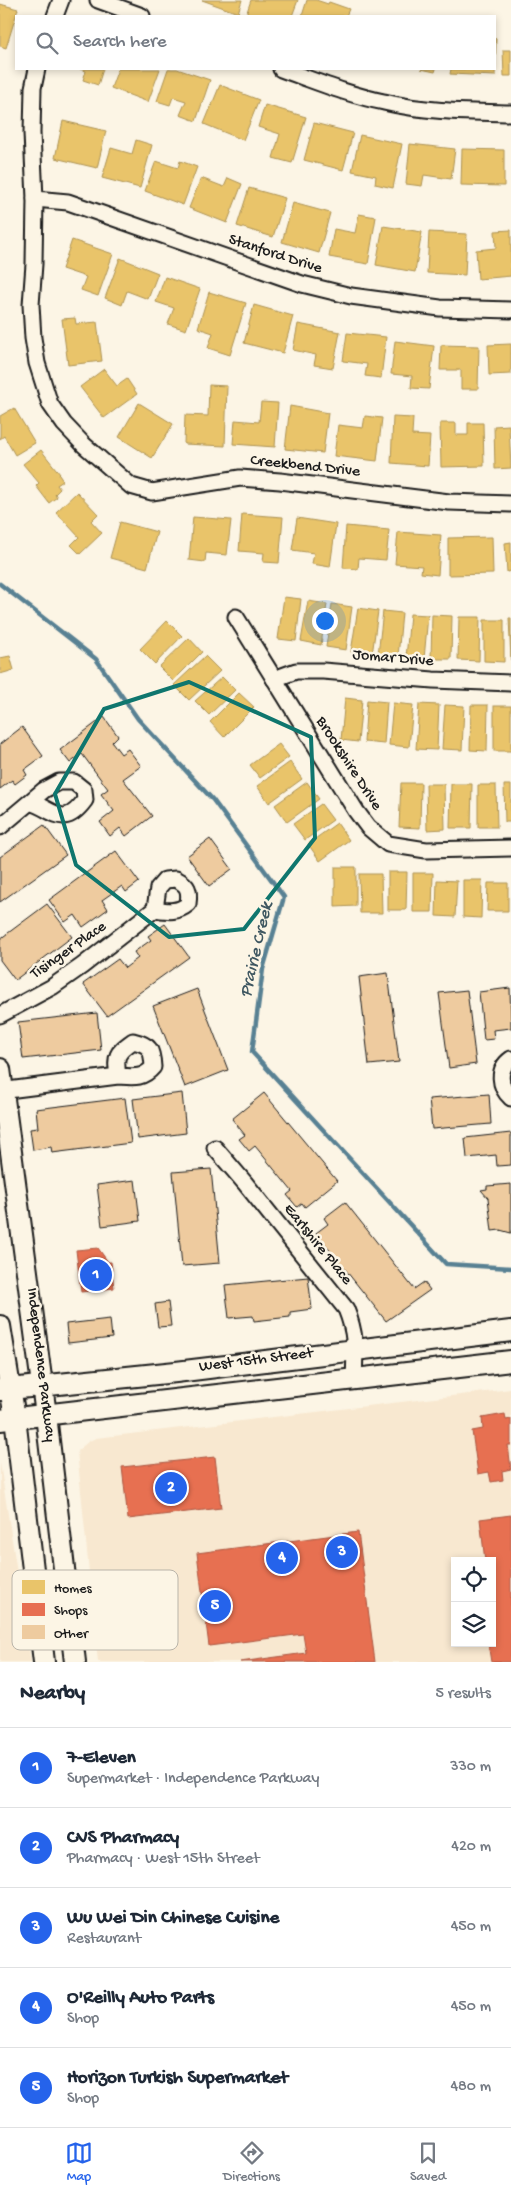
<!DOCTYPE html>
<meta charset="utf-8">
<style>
:root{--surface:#fff;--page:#f2f2f3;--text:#1f2937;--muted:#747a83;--line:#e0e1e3;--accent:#2563eb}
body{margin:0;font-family:"Gochi Hand",sans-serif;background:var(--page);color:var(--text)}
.controls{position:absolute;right:15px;bottom:15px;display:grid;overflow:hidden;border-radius:0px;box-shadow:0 2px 8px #0003}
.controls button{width:45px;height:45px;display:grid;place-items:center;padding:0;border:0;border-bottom:1px solid var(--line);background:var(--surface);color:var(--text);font:25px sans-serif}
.you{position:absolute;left:324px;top:620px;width:18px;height:18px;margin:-12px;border:4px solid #fff;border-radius:50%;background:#1a73e8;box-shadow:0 0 0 8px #1a73e833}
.badge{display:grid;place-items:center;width:32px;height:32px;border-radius:50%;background:var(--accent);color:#fff;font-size:16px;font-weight:700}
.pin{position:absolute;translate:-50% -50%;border:2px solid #fff;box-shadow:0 1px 5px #0006}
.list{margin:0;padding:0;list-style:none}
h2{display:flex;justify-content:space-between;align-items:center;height:65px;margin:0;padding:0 20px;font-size:21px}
h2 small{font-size:16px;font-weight:400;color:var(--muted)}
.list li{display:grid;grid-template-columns:32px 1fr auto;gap:15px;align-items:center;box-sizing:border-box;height:80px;padding:0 20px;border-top:1px solid var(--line)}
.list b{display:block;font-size:19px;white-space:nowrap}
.list p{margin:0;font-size:16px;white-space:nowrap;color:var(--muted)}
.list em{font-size:16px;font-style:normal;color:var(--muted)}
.icon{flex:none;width:28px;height:28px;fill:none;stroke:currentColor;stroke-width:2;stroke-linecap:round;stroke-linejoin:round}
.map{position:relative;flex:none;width:511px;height:1662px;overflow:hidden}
.search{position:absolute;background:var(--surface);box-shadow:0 2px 8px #0003;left:15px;right:15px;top:15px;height:55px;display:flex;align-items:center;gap:12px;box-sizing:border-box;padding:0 18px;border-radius:0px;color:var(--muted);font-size:19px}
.sheet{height:465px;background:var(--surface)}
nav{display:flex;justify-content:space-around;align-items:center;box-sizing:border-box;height:70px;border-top:1px solid var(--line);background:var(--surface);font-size:14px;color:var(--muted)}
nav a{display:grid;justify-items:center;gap:2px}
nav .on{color:var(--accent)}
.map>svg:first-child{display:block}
.built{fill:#f8e8d0;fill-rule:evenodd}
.homes{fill:#e9c46a;stroke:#ac9253}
.shops{fill:#e76f51;stroke:#aa5641}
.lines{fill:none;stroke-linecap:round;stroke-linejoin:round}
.stream{stroke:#598193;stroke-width:4.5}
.building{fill:#eecb9f;stroke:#1c1c1c}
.minor-casing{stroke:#1c1c1c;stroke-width:19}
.secondary-casing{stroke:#1c1c1c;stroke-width:24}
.minor{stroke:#fcf5e5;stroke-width:15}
.secondary{stroke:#fcf5e5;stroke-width:20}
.marked{fill:none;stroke:#0f766e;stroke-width:4;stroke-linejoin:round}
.labels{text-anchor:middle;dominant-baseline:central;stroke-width:5;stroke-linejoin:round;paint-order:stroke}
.street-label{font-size:16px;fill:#1c1c1c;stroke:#fcf5e5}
.water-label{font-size:18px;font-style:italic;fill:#3f5761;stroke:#fcf5e5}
.key{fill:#fcf5e5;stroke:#b9b4a9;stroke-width:1}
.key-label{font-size:14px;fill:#1c1c1c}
</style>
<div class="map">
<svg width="511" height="1662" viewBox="0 0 511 1662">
<rect width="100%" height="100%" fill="#fcf5e5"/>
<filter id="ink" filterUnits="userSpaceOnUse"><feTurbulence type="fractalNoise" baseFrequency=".02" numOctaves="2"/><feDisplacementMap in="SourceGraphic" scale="10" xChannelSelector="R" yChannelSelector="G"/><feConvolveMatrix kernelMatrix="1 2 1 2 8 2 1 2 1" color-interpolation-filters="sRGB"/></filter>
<g filter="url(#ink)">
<!-- built -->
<g class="built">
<path d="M511,1389V1662H98L77,1451L89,1441L96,1438ZM455,1561H492V1643H455Z"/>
<polygon points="0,1463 31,1662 0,1662"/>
</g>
<!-- homes -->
<g class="homes">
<polygon points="202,0 242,0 238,13"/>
<polygon points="251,0 298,0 292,16 250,16 246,15"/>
<polygon points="307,0 316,0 328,4 329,2 349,9 346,16 302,16"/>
<polygon points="0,4 18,9 6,48 0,46"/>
<polygon points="495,38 496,38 495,76 450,74 451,69 495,69"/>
<polygon points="503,50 511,50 511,76 504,76"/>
<polygon points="80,69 103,69 98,85 83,80 86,71"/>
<polygon points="118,69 160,69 148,102 111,88"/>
<polygon points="168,69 177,69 210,80 196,121 180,115 186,101 173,97 170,105 157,101"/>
<polygon points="421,69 436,69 435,72"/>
<polygon points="220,85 259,100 243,140 204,124"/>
<polygon points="265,105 306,117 292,163 273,158 280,134 258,127"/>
<polygon points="63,121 106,131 97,168 55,158"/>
<polygon points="314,123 353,133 343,170 304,160"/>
<polygon points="360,135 402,144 393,188 375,184 376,176 352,171"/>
<polygon points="136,140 152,145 140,188 102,178 111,148 132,154"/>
<polygon points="410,144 455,149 451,179 424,175 422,186 406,184"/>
<polygon points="462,149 504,150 504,186 461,185"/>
<polygon points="156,161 178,168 180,161 197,167 183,205 145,191"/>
<polygon points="201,178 224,187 228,178 242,184 227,223 189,208"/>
<polygon points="249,188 285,198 273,237 237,226"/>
<polygon points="293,203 330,213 319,253 282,242"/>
<polygon points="359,214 376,217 368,264 329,257 334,229 355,233"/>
<polygon points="383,226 422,232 415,272 376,265"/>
<polygon points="511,230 511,276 478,279 476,250 496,248 495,231"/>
<polygon points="429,232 467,234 465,275 427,273"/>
<polygon points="72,240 113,254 98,296 81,290 86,277 62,269"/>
<polygon points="120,258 158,273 148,299 127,291 122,305 105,298"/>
<polygon points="165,277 200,289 186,330 168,324 174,308 156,302"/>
<polygon points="209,292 246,303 230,355 208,348 213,333 198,328"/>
<polygon points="254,305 293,316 283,353 244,343"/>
<polygon points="75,318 76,324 97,322 102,361 68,365 62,319"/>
<polygon points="298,324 340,332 333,368 314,365 316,355 293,350"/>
<polygon points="347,333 386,337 381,378 365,376 367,364 343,361"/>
<polygon points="395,341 434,346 429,389 411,388 412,376 391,374"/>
<polygon points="511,344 511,374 489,375 488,345"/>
<polygon points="441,345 479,346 478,389 461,389 461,370 440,370"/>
<polygon points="104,369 117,386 127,379 137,394 104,418 80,387"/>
<polygon points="209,385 227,386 225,446 184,444 185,415 208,416"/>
<polygon points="261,402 278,403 275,447 233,444 235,420 259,422"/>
<polygon points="139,403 173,424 152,458 119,437"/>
<polygon points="290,406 328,413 323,453 285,449"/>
<polygon points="14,408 35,443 15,455 4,436 0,439 0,416"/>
<polygon points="365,416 382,418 377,461 334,456 338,425 363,428"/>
<polygon points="393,417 413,418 412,435 430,436 428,466 391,463"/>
<polygon points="440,423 456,423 456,435 468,435 468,423 483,423 484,466 441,467"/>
<polygon points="509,425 511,468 495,469 494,426"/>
<polygon points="41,450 60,474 59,475 63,481 57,485 60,489 55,494 57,497 49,503 36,486 39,483 23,464"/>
<polygon points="77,492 98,514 91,521 102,533 80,554 71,545 79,537 56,512"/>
<polygon points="242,514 283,517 279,563 263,562 264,553 239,551"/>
<polygon points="193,517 231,520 227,555 206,553 205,562 189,560"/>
<polygon points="297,518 336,524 330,567 312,564 314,553 292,550"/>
<polygon points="120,522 157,532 147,568 110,558"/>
<polygon points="346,526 389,530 386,560 359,558 358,569 343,568"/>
<polygon points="398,532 441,535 438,575 421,573 422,566 395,564"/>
<polygon points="492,537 493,574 448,575 448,538"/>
<polygon points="511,542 511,571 507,572 505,543"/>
<polygon points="284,597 301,599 296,641 278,639"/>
<polygon points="308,601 327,604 321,645 301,641"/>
<polygon points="332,604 352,607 346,650 326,647"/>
<polygon points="358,608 378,611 372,655 351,652"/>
<polygon points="383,611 402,613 398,657 378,655"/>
<polygon points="410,614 428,615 424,659 406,658"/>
<polygon points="432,615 452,616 451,659 431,659"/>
<polygon points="459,617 480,617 479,661 458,660"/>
<polygon points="509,618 511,618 511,660"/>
<polygon points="484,620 504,620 504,662 484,661"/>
<polygon points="167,621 182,636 155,664 140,649"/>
<polygon points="189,638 202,652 173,681 159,667"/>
<polygon points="10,656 14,670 0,674 0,658"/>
<polygon points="205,656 220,671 189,700 174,685"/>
<polygon points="222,677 235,690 209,715 195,701"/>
<polygon points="239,693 254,707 224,737 210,722"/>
<polygon points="345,698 362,700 358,742 341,740"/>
<polygon points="367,700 387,702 384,744 364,742"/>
<polygon points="393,703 413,705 409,747 389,745"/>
<polygon points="419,704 439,705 437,750 416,749"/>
<polygon points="445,705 464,706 462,750 442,749"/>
<polygon points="471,705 488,705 487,751 470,750"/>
<rect x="494" y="706" width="17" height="45"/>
<polygon points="279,744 289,757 260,778 250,765"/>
<polygon points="290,762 302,779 269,803 257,786"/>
<polygon points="307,782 319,799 287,822 275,805"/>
<polygon points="401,783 421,783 420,828 399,827"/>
<polygon points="426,784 444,784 445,829 427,830"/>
<polygon points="451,784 472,784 471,828 450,828"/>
<polygon points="478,785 496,785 497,827 478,827"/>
<polygon points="504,785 511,785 511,822 505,822"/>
<polygon points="321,804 333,820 305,840 293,824"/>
<polygon points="337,823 349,840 320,861 308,844"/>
<polygon points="335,867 356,867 356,906 335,907"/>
<polygon points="388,872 407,872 406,910 388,910"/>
<polygon points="413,873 433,873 432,912 413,912"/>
<polygon points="359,874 381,874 382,913 360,913"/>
<polygon points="437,880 457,881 455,917 436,916"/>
<polygon points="463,880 482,880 481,918 463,917"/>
<polygon points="488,883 508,883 508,911 487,911"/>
</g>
<!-- shops -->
<g class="shops">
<polygon points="98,1248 108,1262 111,1262 114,1288 81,1292 76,1250"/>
<polygon points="505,1414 506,1420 511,1419 511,1445 508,1445 511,1469 502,1471 503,1480 491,1482 489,1472 478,1474 472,1431 483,1429 482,1418"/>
<polygon points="215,1457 221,1508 128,1519 122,1467"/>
<polygon points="511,1515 511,1662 491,1662 488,1643 492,1643 492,1561 485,1561 480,1519"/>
<polygon points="358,1532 375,1662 240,1662 306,1653 303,1634 209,1646 197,1553"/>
</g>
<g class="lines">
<!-- stream -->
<polyline class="stream" points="0,584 96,659 138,719 213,800 284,897 263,969 252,1052 446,1264 511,1268"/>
</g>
<!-- building -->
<g class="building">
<polygon points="104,717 118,736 112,742 121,754 128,749 141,766 123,779 152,816 126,836 120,828 110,836 100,822 114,811 101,794 108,789 82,754 70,763 60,750"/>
<polygon points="22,727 43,756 24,770 27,775 15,784 12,780 0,789 0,744"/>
<polygon points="44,825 66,855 0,902 0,857"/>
<polygon points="210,839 232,869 209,886 187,856"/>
<polygon points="116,851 139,882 126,892 122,886 102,900 108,909 83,927 75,915 65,922 49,900"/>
<polygon points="47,904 72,937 15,980 0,960 0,939"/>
<polygon points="165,924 189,957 107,1016 83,984 118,959 125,968 138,958 134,952 151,940 148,936"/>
<polygon points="388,973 399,1062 369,1065 359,977"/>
<polygon points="510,988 511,1028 493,1030 494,1039 484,1040 479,992"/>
<polygon points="197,989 228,1070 185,1087 153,1006"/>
<polygon points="467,990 476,1064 449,1068 439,993"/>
<polygon points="97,1013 101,1050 23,1059 18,1022"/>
<polygon points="182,1093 186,1133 138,1139 133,1099"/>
<polygon points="264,1093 337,1181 305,1207 302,1203 297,1207 287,1195 292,1191 255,1146 249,1151 239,1139 245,1135 232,1119"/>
<polygon points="489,1094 491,1124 432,1129 429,1099"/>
<polygon points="125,1098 131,1143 52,1153 51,1147 33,1150 30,1129 38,1128 36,1109"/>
<polygon points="511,1133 511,1165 497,1166 496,1155 467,1158 465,1138"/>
<polygon points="211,1169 220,1263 182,1266 173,1172"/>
<polygon points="135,1180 140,1221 102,1226 97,1185"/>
<polygon points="511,1184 511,1233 500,1230 492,1231 488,1198 481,1190 487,1189 487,1186"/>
<polygon points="345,1202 414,1289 424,1282 430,1290 386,1321 316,1233 328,1224 324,1218"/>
<polygon points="308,1277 312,1309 290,1312 290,1317 254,1321 253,1316 229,1318 225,1285"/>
<polygon points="168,1302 171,1326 158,1327 155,1304"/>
<polygon points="110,1319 112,1338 68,1343 66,1324"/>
</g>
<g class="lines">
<defs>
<g id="minor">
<polyline points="98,0 142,16"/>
<polyline points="55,16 61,0"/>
<polyline points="37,69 33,88 32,133 35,199 34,264 31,305 33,338 37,363 50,404 64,424 84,445 131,486 152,492 240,478 280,481 449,502 511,504"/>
<path d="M281,69C315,81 349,95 384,102C425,112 469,112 511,113"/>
<polyline points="35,199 68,202 302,284 351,296 440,308 511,310"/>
<polyline points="236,617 356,811 368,827 388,844 426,850 511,848"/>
<polyline points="274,679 296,671 323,671 433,680 511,683"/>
<path d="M0,827L44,790L59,782H74L84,790L85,800C63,830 55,810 30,802"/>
<path d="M176,879C188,885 190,890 188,904C177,913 168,911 155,909L158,888L165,880Z"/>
<polyline points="0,1015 52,987 82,966 155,909"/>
<path d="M511,1059C497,1069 499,1087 511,1098"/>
<path d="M0,1091L118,1076C133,1077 143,1079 153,1067C152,1049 150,1045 133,1041C116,1053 115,1056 118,1076"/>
<path d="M215,1148L245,1183L346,1309C357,1336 355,1352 354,1380"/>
</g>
<g id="secondary">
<polyline points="0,1069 46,1415 75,1662"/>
<polyline points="0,1326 15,1418 44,1662"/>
<polyline points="0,1390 176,1372 511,1331"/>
<polyline points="0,1420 511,1361"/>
</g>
</defs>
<!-- minor casing -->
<use href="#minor" class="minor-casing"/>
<!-- secondary casing -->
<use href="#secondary" class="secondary-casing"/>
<!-- minor -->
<use href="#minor" class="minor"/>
<!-- secondary -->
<use href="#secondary" class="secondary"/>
</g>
</g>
<!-- marked area -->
<path class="marked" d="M189,682L311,737L315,838L244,929L169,937L76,865L55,794L104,709Z"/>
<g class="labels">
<!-- street labels -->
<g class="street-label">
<text transform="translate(275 255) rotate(18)">Stanford Drive</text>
<text transform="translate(305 467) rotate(6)">Creekbend Drive</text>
<text transform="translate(393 659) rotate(5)">Jomar Drive</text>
<text transform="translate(348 764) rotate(57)">Brookshire Drive</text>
<text transform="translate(69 951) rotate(-35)">Tisinger Place</text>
<text transform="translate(317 1245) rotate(51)">Earlshire Place</text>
<text transform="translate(256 1361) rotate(-7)">West 15th Street</text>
<text transform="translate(40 1365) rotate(83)">Independence Parkway</text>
</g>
<!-- water labels -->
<g class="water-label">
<text transform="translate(257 950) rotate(-77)">Prairie Creek</text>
</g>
</g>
<!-- legend -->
<rect x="12" y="1570" width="166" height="80" rx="8" class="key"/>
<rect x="22" y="1580" width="23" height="14" fill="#e9c46a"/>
<rect x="22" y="1603" width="23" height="13" fill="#e76f51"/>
<rect x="22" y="1625" width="23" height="14" fill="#eecb9f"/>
<g class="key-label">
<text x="54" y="1592">Homes</text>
<text x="54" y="1614">Shops</text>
<text x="54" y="1637">Other</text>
</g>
</svg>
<div class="controls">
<button><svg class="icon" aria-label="locate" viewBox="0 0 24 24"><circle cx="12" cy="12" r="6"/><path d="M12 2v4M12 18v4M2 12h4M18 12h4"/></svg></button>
<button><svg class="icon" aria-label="layers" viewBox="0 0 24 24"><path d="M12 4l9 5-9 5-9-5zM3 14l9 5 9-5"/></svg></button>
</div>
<div class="you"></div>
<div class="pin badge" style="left:96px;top:1275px">1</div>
<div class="pin badge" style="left:171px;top:1488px">2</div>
<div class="pin badge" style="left:342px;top:1552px">3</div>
<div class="pin badge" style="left:282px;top:1558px">4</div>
<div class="pin badge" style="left:215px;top:1606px">5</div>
<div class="search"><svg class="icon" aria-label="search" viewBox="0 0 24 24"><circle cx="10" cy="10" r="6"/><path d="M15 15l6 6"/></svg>Search here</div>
</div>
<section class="sheet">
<h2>Nearby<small>5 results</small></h2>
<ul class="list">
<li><span class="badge">1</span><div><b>7-Eleven</b><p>Supermarket · Independence Parkway</p></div><em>330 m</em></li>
<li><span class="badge">2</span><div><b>CVS Pharmacy</b><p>Pharmacy · West 15th Street</p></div><em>420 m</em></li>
<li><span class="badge">3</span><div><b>Wu Wei Din Chinese Cuisine</b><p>Restaurant</p></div><em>450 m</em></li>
<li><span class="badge">4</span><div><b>O'Reilly Auto Parts</b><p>Shop</p></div><em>450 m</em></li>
<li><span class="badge">5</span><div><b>Horizon Turkish Supermarket</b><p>Shop</p></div><em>480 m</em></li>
</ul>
</section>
<nav>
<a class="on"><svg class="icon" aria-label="map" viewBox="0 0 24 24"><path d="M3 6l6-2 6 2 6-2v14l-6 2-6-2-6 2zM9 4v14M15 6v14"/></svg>Map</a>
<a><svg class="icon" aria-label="directions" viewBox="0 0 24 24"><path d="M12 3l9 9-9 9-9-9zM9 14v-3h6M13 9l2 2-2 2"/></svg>Directions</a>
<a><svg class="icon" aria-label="saved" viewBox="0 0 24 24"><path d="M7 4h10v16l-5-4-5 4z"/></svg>Saved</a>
</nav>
